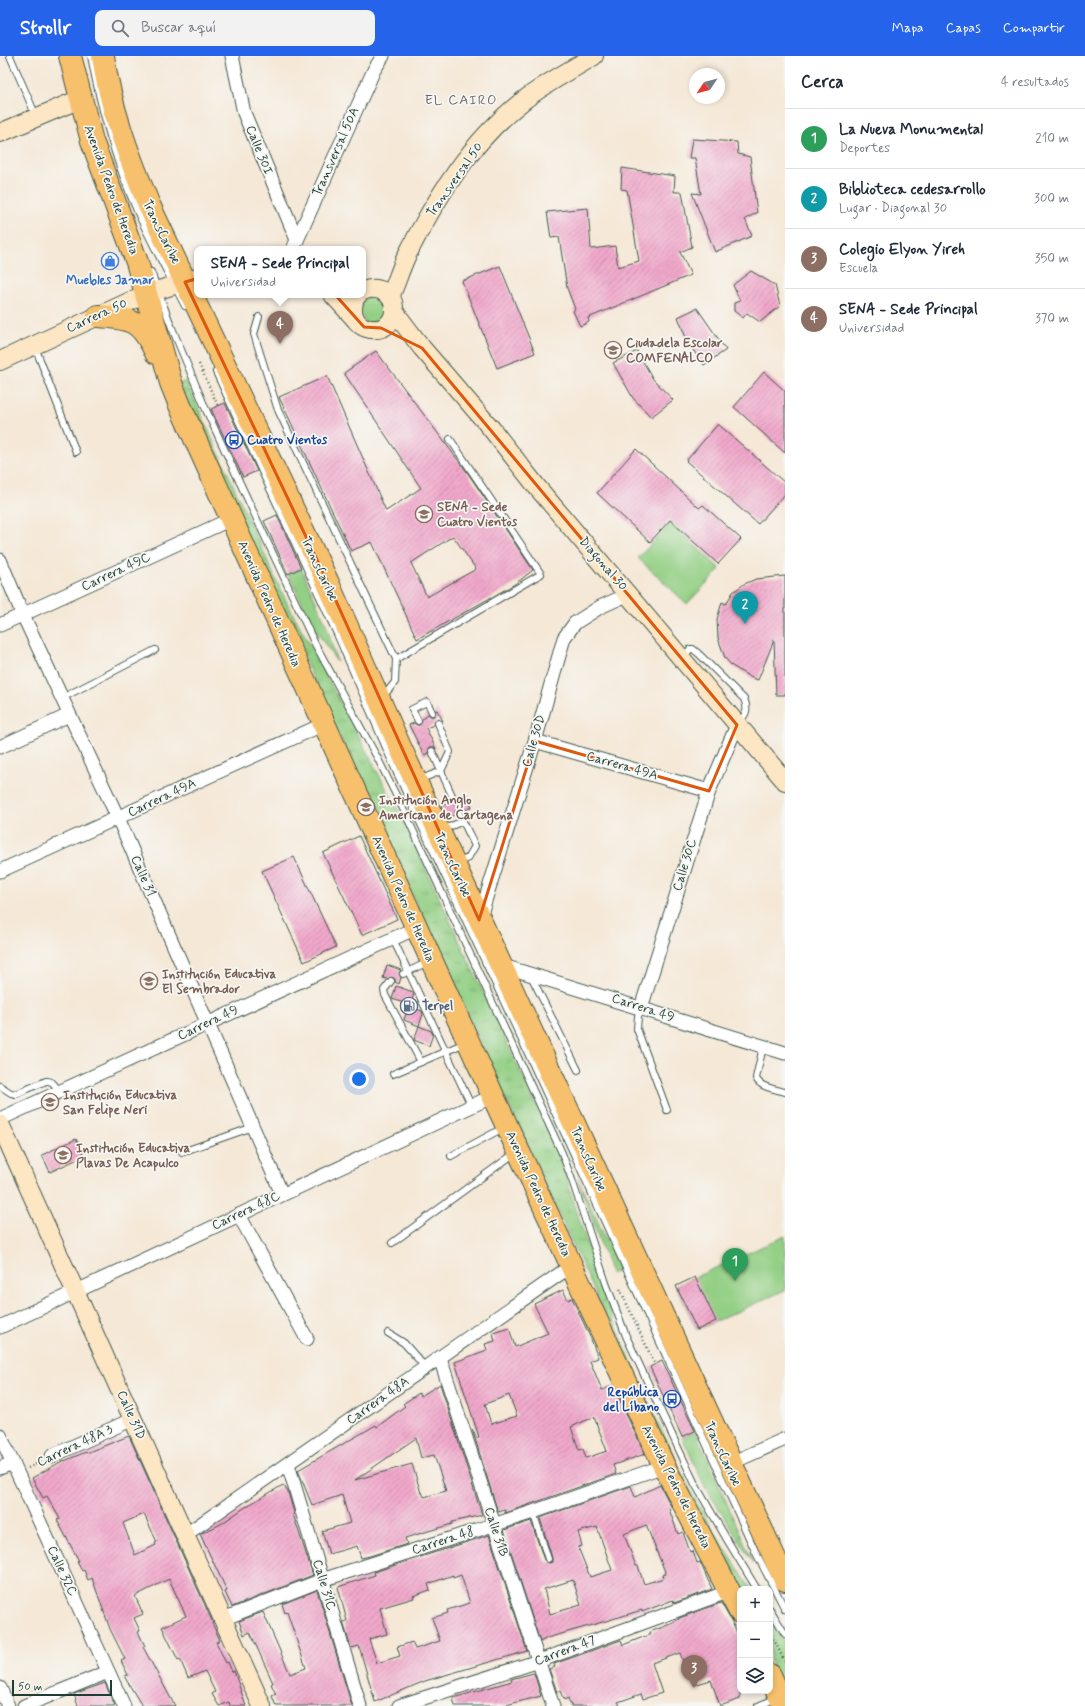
<!DOCTYPE html>
<html lang="es">
<meta charset="utf-8">
<style>
:root{--surface:#fff;--page:#f2f2f3;--text:#1f2937;--muted:#747a83;--line:#e0e1e3;--accent:#2563eb}
body{margin:0;font-family:Mynerve,sans-serif;background:var(--page);color:var(--text)}
.controls{position:absolute;right:12px;bottom:12px;display:grid;overflow:hidden;border-radius:8px;box-shadow:0 2px 6px #0003}
.controls button{width:36px;height:36px;display:grid;place-items:center;padding:0;border:0;border-bottom:1px solid var(--line);background:var(--surface);color:var(--text);font:20px sans-serif}
.compass{position:absolute;left:689px;top:12px;width:36px;height:36px;border-radius:50%;background:var(--surface);box-shadow:0 2px 6px #0003;rotate:235deg}
.scale{position:absolute;left:12px;bottom:10px;width:100px;box-sizing:border-box;padding-left:4px;border:2px solid #1f3d34;border-top:0;font-size:11px;line-height:14px;white-space:nowrap;color:#1f3d34;-webkit-text-stroke:3px #f6f6f2;paint-order:stroke}
.you{position:absolute;left:359px;top:1023px;width:14px;height:14px;margin:-10px;border:3px solid #fff;border-radius:50%;background:#1a73e8;box-shadow:0 0 0 6px #1a73e833}
.badge{display:grid;place-items:center;width:26px;height:26px;border-radius:50%;background:var(--accent);color:#fff;font-size:13px;font-weight:700}
.pin{position:absolute;translate:-50% -33px;filter:drop-shadow(0 1px 2px #0008)}
.pin::after{content:'';position:absolute;top:21px;width:14px;height:12px;background:inherit;clip-path:polygon(0 0,100% 0,50% 100%)}
.popup{position:absolute;left:194px;top:190px;width:172px;height:52px;box-sizing:border-box;display:grid;place-content:center;border-radius:8px;background:var(--surface);filter:drop-shadow(0 1px 3px #0005);font-size:13px;white-space:nowrap;color:var(--muted)}
.popup b{font-size:15px;color:var(--text)}
.popup::after{content:'';position:absolute;left:50%;top:100%;margin-left:-8px;border:8px solid transparent;border-top-color:var(--surface)}
.list{margin:0;padding:0;list-style:none}
h2{display:flex;justify-content:space-between;align-items:center;height:52px;margin:0;padding:0 16px;font-size:17px}
h2 small{font-size:13px;font-weight:400;color:var(--muted)}
.list li{display:grid;grid-template-columns:26px 1fr auto;gap:12px;align-items:center;box-sizing:border-box;height:60px;padding:0 16px;border-top:1px solid var(--line)}
.list b{display:block;font-size:15px;white-space:nowrap}
.list p{margin:0;font-size:13px;white-space:nowrap;color:var(--muted)}
.list em{font-size:13px;font-style:normal;color:var(--muted)}
.icon{flex:none;width:22px;height:22px;fill:none;stroke:currentColor;stroke-width:2;stroke-linecap:round;stroke-linejoin:round}
.map{position:relative;flex:none;width:785px;height:1650px;overflow:hidden}
header{display:flex;align-items:center;gap:24px;box-sizing:border-box;height:56px;padding:0 20px;background:var(--accent);color:#fff}
header strong{font-size:19px}
nav{display:flex;gap:22px;margin-inline-start:auto;font-size:14px}
.search{width:280px;height:36px;background:var(--page);display:flex;align-items:center;gap:10px;box-sizing:border-box;padding:0 14px;border-radius:8px;color:var(--muted);font-size:15px}
main{display:flex}
aside{flex:1;background:var(--surface)}
.map>svg:first-child{display:block}
.grass{fill:#93cf84;stroke:#59865c}
.park{fill:url(#park-tufts);stroke:#59865c}
.building{fill:url(#building-hatch);fill-rule:evenodd}
.lines{fill:none;stroke-linecap:round;stroke-linejoin:round}
.lane-casing{stroke:#3f574c;stroke-width:8}
.street-casing{stroke:#3f574c;stroke-width:15}
.secondary-casing{stroke:#3f574c;stroke-width:20}
.highway-casing{stroke:#3f574c;stroke-width:24}
.path{stroke:#3f574c;stroke-width:2.5;stroke-dasharray:1 3;stroke-linecap:butt}
.lane{stroke:#fff;stroke-width:6}
.street{stroke:#fff;stroke-width:13}
.secondary{stroke:#fce6c4;stroke-width:18}
.highway{stroke:#f7c06c;stroke-width:22}
.marked{fill:none;stroke:#de580e;stroke-width:3;stroke-linejoin:round}
.labels{text-anchor:middle;dominant-baseline:central;stroke-width:3.5;stroke-linejoin:round;paint-order:stroke}
.street-label{font-size:13px;fill:#1f3d34;stroke:#f6f6f2}
.shop-label{font-size:13px;font-weight:bold;fill:#366cbe;stroke:#f6f6f2}
.education-label{font-size:13px;font-weight:bold;fill:#785e54;stroke:#f6f6f2;text-anchor:start}
.transit-label{font-size:13px;font-weight:bold;fill:#164399;stroke:#f6f6f2;text-anchor:start}
.service-label{font-size:13px;font-weight:bold;fill:#4e5e75;stroke:#f6f6f2;text-anchor:start}
.neighbourhood-label{font-size:14px;letter-spacing:1px;fill:#686269;stroke:#f6f6f2}
</style>
<header>
<strong>Strollr</strong>
<div class="search"><svg class="icon" aria-label="search" viewBox="0 0 24 24"><circle cx="10" cy="10" r="6"/><path d="M15 15l6 6"/></svg>Buscar aquí</div>
<nav><a>Mapa</a><a>Capas</a><a>Compartir</a></nav>
</header>
<main>
<div class="map">
<svg width="785" height="1650" viewBox="0 0 785 1650">
<defs>
<pattern id="park-tufts" width="24" height="20" patternUnits="userSpaceOnUse"><rect width="24" height="20" fill="#93cf84"/><path d="M3 7l-1-3M5 7V3M7 7l1-3M15 17l-1-3M17 17v-4M19 17l1-3" fill="none" stroke="#77a96d"/></pattern>
<pattern id="building-hatch" width="6" height="6" patternUnits="userSpaceOnUse"><rect width="6" height="6" fill="#f1a8cb"/><path d="M-1 1l2-2M0 6l6-6M5 7l2-2" fill="none" stroke="#c38aa6"/></pattern>
</defs>
<rect width="100%" height="100%" fill="#f6f6f2"/>
<filter id="ink" filterUnits="userSpaceOnUse"><feTurbulence type="fractalNoise" baseFrequency=".025" numOctaves="2"/><feDisplacementMap in="SourceGraphic" scale="8" xChannelSelector="R" yChannelSelector="G"/><feConvolveMatrix kernelMatrix="1 2 1 2 8 2 1 2 1" color-interpolation-filters="sRGB"/></filter>
<filter id="wash" filterUnits="userSpaceOnUse"><feTurbulence type="fractalNoise" baseFrequency=".012" numOctaves="4" result="noise"/><feDisplacementMap in="SourceGraphic" scale="16" xChannelSelector="R" yChannelSelector="G"/><feGaussianBlur stdDeviation="0.9" result="paint"/><feColorMatrix in="noise" values="0 0 0 0 0 0 0 0 0 0 0 0 0 0 0 0 0 1.4 0 .05"/><feComposite in="paint" operator="in"/></filter>
<g filter="url(#wash)">
<rect width="100%" height="100%" fill="#f5e8d7"/>
<!-- grass -->
<g class="grass">
<polygon points="372,239 385,246 384,264 366,268 358,251 360,246"/>
<polygon points="671,467 720,513 687,548 638,502"/>
<polygon points="301,512 326,568 337,606 315,573 288,518"/>
<polygon points="578,1123 620,1214 611,1218"/>
<polygon points="785,1180 785,1234 697,1274 676,1230"/>
<polygon points="695,1375 754,1508 705,1431 682,1381"/>
</g>
<!-- park -->
<g class="park">
<polygon points="186,325 283,539 400,758 558,1096 602,1235 647,1343 683,1420 707,1464 751,1533 740,1533 709,1485 178,328"/>
<polygon points="770,1562 785,1588 785,1638 770,1606"/>
</g>
<g id="blocks">
<!-- building -->
<g class="building">
<polygon points="692,83 737,86 738,98 750,101 757,157 745,163 752,180 715,196 692,137 701,138 695,102 689,102"/>
<polygon points="622,112 675,120 674,136 682,136 692,191 680,196 691,219 588,262 589,266 580,270 573,255 575,253 567,232 559,181 551,182 547,156 588,152 591,193 615,190 618,211 639,205 627,134 621,133"/>
<polygon points="500,210 535,297 497,312 462,225"/>
<polygon points="751,215 775,229 780,250 760,266 747,257 743,262 734,255 734,247 740,245 733,229"/>
<polygon points="697,252 726,294 704,309 688,287 678,261"/>
<path d="M376,295L467,416L533,514L515,528L417,583L372,486L351,495L279,341L327,320L386,455L421,432L344,317ZM453,480L476,513L427,541L411,507Z"/>
<polygon points="637,295 653,323 673,344 651,361 633,342 613,307"/>
<polygon points="764,316 785,335 785,397 734,351"/>
<polygon points="225,347 257,415 243,421 211,353"/>
<polygon points="718,368 785,427 785,438 758,468 686,405"/>
<polygon points="636,393 699,452 703,449 741,483 718,508 670,464 650,486 597,437"/>
<polygon points="277,459 301,512 288,518 264,465"/>
<polygon points="785,520 785,639 776,639 774,584 758,624 750,621 732,610 725,602 718,582 717,563 722,546 726,548 733,536 744,528 756,523"/>
<polygon points="436,654 437,654 443,665 436,663 434,669 426,672 436,693 433,691 430,691 428,697 424,699 409,669 414,667 417,669 420,669 422,663 426,661 425,660 428,658 431,660 434,660"/>
<polygon points="467,738 472,751 463,755 461,753 457,753 455,755 455,759 447,762 441,750 450,746 455,748 458,746 458,742"/>
<polygon points="359,780 397,863 362,879 323,797"/>
<polygon points="294,801 336,891 304,906 262,815"/>
<polygon points="387,909 401,914 399,917 401,922 399,928 395,926 395,923 392,921 387,923 383,922"/>
<polygon points="396,930 413,936 414,938 410,949 392,943"/>
<polygon points="408,950 422,955 423,958 419,970 404,964"/>
<polygon points="419,970 431,975 433,978 429,990 414,984"/>
<polygon points="76,1083 84,1100 50,1116 42,1099"/>
<polygon points="695,1221 716,1265 697,1274 676,1230"/>
<path d="M563,1234L568,1244L572,1242L591,1283L598,1302L590,1305L602,1334L613,1330L645,1398L613,1409L616,1418L505,1457V1454L498,1456L472,1373L477,1382L479,1381L455,1306L487,1294L485,1288L495,1285L493,1277L509,1272L515,1291L548,1277L534,1248ZM509,1339L517,1360L491,1368L485,1348ZM594,1361L607,1395L586,1402L583,1393L579,1394L571,1371Z"/>
<polygon points="662,1305 695,1375 682,1381 650,1311"/>
<path d="M440,1328L482,1459L452,1466V1468L405,1482L407,1488L370,1500L361,1502L357,1490L329,1498L322,1475L350,1467L342,1439L312,1449L298,1414L376,1369L377,1371L405,1350L403,1348L419,1337L421,1340ZM416,1382L421,1402L434,1399L446,1435L424,1441L422,1436L421,1437L412,1408L355,1424Z"/>
<path d="M129,1380L213,1567H212L220,1584L216,1586L226,1607L228,1606L232,1616L234,1615L246,1650H230L229,1646L219,1650L212,1638L215,1636L205,1615L188,1622L180,1603L178,1604L162,1571L186,1560L169,1523L135,1540L143,1558L134,1562L140,1575L138,1576L145,1590L143,1591L175,1650H142L124,1620L128,1619L121,1605L125,1603L110,1573L92,1522L88,1524L84,1514L82,1515L77,1506L79,1505L57,1464L60,1463L47,1440L43,1442L32,1422L64,1404V1405L86,1396V1397ZM144,1458L157,1486L155,1487L156,1489L135,1499L123,1467Z"/>
<polygon points="283,1429 288,1436 294,1457 293,1458 313,1519 232,1551 225,1536 227,1535 200,1478 221,1468 247,1450"/>
<path d="M660,1429L672,1452L669,1453L678,1478L683,1476L690,1496L693,1495L697,1507L700,1506L712,1533L674,1547L673,1544L642,1556V1554L606,1565L547,1582L540,1586L504,1474L531,1465L544,1504L549,1507L552,1506V1502L540,1462L631,1430L635,1441ZM646,1469L666,1518L663,1519L664,1522L644,1528L638,1510H636L624,1478ZM597,1471L612,1514L590,1521L578,1491L582,1490L578,1476ZM573,1524L581,1549L550,1558L544,1533Z"/>
<path d="M489,1479L527,1595L425,1625L375,1646L359,1590L351,1592L343,1566L347,1565L338,1531L375,1519L374,1516ZM453,1519V1522L461,1519L470,1547L447,1554L448,1557L432,1562L440,1585L415,1593L412,1586L397,1591L400,1600L377,1607L369,1583L387,1578L380,1552L414,1542L413,1540L430,1534L428,1528Z"/>
<polygon points="317,1534 352,1650 276,1650 272,1640 276,1638 271,1628 273,1627 250,1576 244,1579 239,1565 263,1556 290,1618 306,1612 287,1556 285,1557 282,1548"/>
<polygon points="721,1547 732,1566 740,1584 740,1643 720,1650 711,1624 694,1629 690,1615 687,1616 680,1597 652,1607 662,1637 643,1643 641,1638 618,1646 620,1650 571,1650 568,1642 564,1644 560,1635 557,1636 549,1613 555,1611 554,1608 621,1584 623,1589 651,1578 650,1576 673,1567 673,1566 679,1563 679,1562"/>
<polygon points="534,1617 541,1640 502,1650 455,1650 453,1642 512,1625 511,1623"/>
<polygon points="105,1627 115,1650 78,1650 74,1638"/>
</g>
</g>
</g>
<g filter="url(#ink)">
<use href="#blocks" fill-opacity="0" stroke="#3f574c" stroke-width="1"/>
<g class="lines">
<defs>
<g id="lane">
<polyline points="10,0 36,60"/>
<path d="M91,0C101,54 116,107 138,157C152,188 169,219 185,250"/>
<polyline points="151,216 172,272 207,356 314,586 378,703 406,759 562,1097 572,1124 606,1227 626,1280 695,1428 729,1487 757,1533"/>
<polyline points="259,261 254,278 278,354 396,603 395,626 383,641"/>
<polyline points="35,291 76,396"/>
<polyline points="216,316 337,578 396,715 525,991 756,1497 785,1553"/>
<path d="M684,601L690,593H693L699,598L744,643C749,654 746,659 738,667"/>
<polyline points="396,603 541,518 450,383"/>
<polyline points="62,642 155,594"/>
<polyline points="418,665 412,653 427,646 432,656"/>
<polyline points="432,695 454,744"/>
<polyline points="419,724 441,715 450,696 438,667"/>
<polyline points="442,774 463,765"/>
<polyline points="457,807 468,802 475,790 459,757"/>
<polyline points="393,883 471,1049"/>
<polyline points="403,918 428,906"/>
<polyline points="531,920 578,1014"/>
<polyline points="391,925 384,934 385,939 421,1006"/>
<polyline points="641,952 638,960 637,973 667,1054"/>
<path d="M763,991L756,1022C760,1032 776,1033 785,1036"/>
<polyline points="393,1018 465,987"/>
<path d="M0,1030L11,1037L16,1038L46,1025C53,1024 55,1030 59,1035"/>
<polyline points="182,1096 253,1071"/>
<polyline points="451,1100 503,1072"/>
<polyline points="392,1187 515,1097"/>
<polyline points="388,1277 404,1287 426,1312"/>
<polyline points="533,1456 548,1503"/>
<polyline points="770,1553 785,1578"/>
<polyline points="758,1650 777,1642"/>
</g>
<g id="street">
<polyline points="232,0 244,57 297,184"/>
<polyline points="293,193 374,14 383,0"/>
<polyline points="0,504 23,559 118,762 282,1138"/>
<polyline points="0,569 231,463"/>
<polyline points="535,685 709,735"/>
<polyline points="0,691 69,659"/>
<polyline points="0,815 324,668"/>
<polyline points="479,864 535,685 564,582 575,567 600,551 629,538"/>
<polyline points="500,909 785,997"/>
<polyline points="641,952 709,735 737,669"/>
<polyline points="0,1063 416,872"/>
<polyline points="239,1159 307,1283"/>
<polyline points="0,1271 493,1040"/>
<polyline points="440,1302 553,1650"/>
<polyline points="0,1379 124,1650"/>
<polyline points="52,1400 133,1363"/>
<polyline points="731,1407 785,1383"/>
<polyline points="288,1408 360,1650"/>
<polyline points="0,1412 13,1407"/>
<polyline points="185,1479 571,1210"/>
<polyline points="223,1563 322,1524 533,1456 664,1410"/>
<polyline points="0,1632 8,1650"/>
<polyline points="24,1650 108,1616"/>
<polyline points="399,1650 539,1605 730,1535"/>
</g>
<g id="secondary">
<polyline points="0,77 80,43"/>
<polyline points="333,239 355,263"/>
<path d="M358,239C354,243 353,248 353,253C353,280 395,280 394,253C394,236 377,229 363,235"/>
<path d="M390,241C396,228 400,214 406,201C435,143 472,84 524,44C546,27 571,14 594,0"/>
<polyline points="394,255 422,292 490,371 537,431 785,725"/>
<polyline points="0,305 146,238 197,222"/>
<polyline points="0,1068 262,1650"/>
</g>
<g id="highway">
<polyline points="70,0 92,85 137,206 171,327 181,352 493,1040 664,1410 740,1556"/>
<path d="M103,0C110,51 129,101 149,149L328,527L401,693L785,1524"/>
<path d="M98,260C132,262 141,265 156,297"/>
<polyline points="770,1619 784,1650"/>
</g>
</defs>
<!-- lane casing -->
<use href="#lane" class="lane-casing"/>
<!-- street casing -->
<use href="#street" class="street-casing"/>
<!-- secondary casing -->
<use href="#secondary" class="secondary-casing"/>
<!-- highway casing -->
<use href="#highway" class="highway-casing"/>
<!-- path -->
<g class="path">
<polyline points="199,308 218,350"/>
<polyline points="620,1233 655,1309"/>
<polyline points="28,1412 42,1405"/>
<polyline points="770,1576 785,1606"/>
</g>
<!-- lane -->
<use href="#lane" class="lane"/>
<!-- street -->
<use href="#street" class="street"/>
<!-- secondary -->
<use href="#secondary" class="secondary"/>
<!-- highway -->
<use href="#highway" class="highway"/>
</g>
</g>
<!-- marked area -->
<path class="marked" d="M287,208L322,224L364,271L381,272L422,292L737,669L709,735L535,685L479,864L328,527L185,226L235,212Z"/>
<!-- icons -->
<defs>
<symbol id="shop-ring" viewBox="-11 -11 22 22"><circle r="9.5" fill="#f6f6f2" stroke="#3f7fe0" stroke-width="1.5"/><path d="M-5-2.5h2.3a2.7 3.5 0 0 1 5.4 0H5L5.5 6h-11ZM-1.5-2.5h3a1.5 2.3 0 0 0-3 0Z" fill="#3f7fe0"/></symbol>
<symbol id="school-ring" viewBox="-11 -11 22 22"><circle r="9.5" fill="#f6f6f2" stroke="#8d6e63" stroke-width="1.5"/><path d="M0-5L7-2L0 1L-7-2ZM-4 1L0 2.5L4 1V4Q0 6-4 4Z" fill="#8d6e63"/></symbol>
<symbol id="bus-ring" viewBox="-11 -11 22 22"><circle r="9.5" fill="#f6f6f2" stroke="#1a4fb4" stroke-width="1.5"/><path d="M-5-6H5V4H4V6H2V4H-2V6H-4V4H-5ZM-3.5-4V0h7V-4ZM-3.5 1.2v1.5H-2V1.2ZM2 1.2v1.5H3.5V1.2Z" fill="#1a4fb4"/></symbol>
<symbol id="university-ring" viewBox="-11 -11 22 22"><circle r="9.5" fill="#f6f6f2" stroke="#8d6e63" stroke-width="1.5"/><path d="M0-5L7-2L0 1L-7-2ZM-4 1L0 2.5L4 1V4Q0 6-4 4Z" fill="#8d6e63"/></symbol>
<symbol id="fuel-ring" viewBox="-11 -11 22 22"><circle r="9.5" fill="#f6f6f2" stroke="#5c6f8a" stroke-width="1.5"/><path d="M-5.5-6h7V0h2V4h1.3V-2.5L3-4.5l.8-.8L6-3V5H2.5V1h-1V6h-7ZM-4.2-4.7v3.2H.2V-4.7Z" fill="#5c6f8a"/></symbol>
</defs>
<g fill-rule="evenodd">
<use href="#shop-ring" x="100" y="195" width="20" height="20"/>
<use href="#school-ring" x="603" y="284" width="20" height="20"/>
<use href="#bus-ring" x="224" y="374" width="20" height="20"/>
<use href="#university-ring" x="414" y="448" width="20" height="20"/>
<use href="#school-ring" x="356" y="741" width="20" height="20"/>
<use href="#school-ring" x="139" y="915" width="20" height="20"/>
<use href="#fuel-ring" x="399" y="940" width="20" height="20"/>
<use href="#school-ring" x="40" y="1036" width="20" height="20"/>
<use href="#school-ring" x="53" y="1089" width="20" height="20"/>
<use href="#bus-ring" x="662" y="1333" width="20" height="20"/>
</g>
<g class="labels">
<!-- street labels -->
<g class="street-label">
<text transform="translate(259 94) rotate(68)">Calle 30I</text>
<text transform="translate(336 96) rotate(-66)">Transversal 50A</text>
<text transform="translate(455 124) rotate(-55)">Transversal 50</text>
<text transform="translate(111 134) rotate(70)">Avenida Pedro de Heredia</text>
<text transform="translate(161 176) rotate(64)">TransCaribe</text>
<text transform="translate(97 260) rotate(-24)">Carrera 50</text>
<text transform="translate(603 508) rotate(49)">Diagonal 30</text>
<text transform="translate(319 513) rotate(65)">TransCaribe</text>
<text transform="translate(116 516) rotate(-25)">Carrera 49C</text>
<text transform="translate(269 548) rotate(66)">Avenida Pedro de Heredia</text>
<text transform="translate(534 685) rotate(-74)">Calle 30D</text>
<text transform="translate(622 710) rotate(16)">Carrera 49A</text>
<text transform="translate(162 742) rotate(-25)">Carrera 49A</text>
<text transform="translate(452 809) rotate(65)">TransCaribe</text>
<text transform="translate(685 809) rotate(-73)">Calle 30C</text>
<text transform="translate(143 820) rotate(66)">Calle 31</text>
<text transform="translate(403 843) rotate(66)">Avenida Pedro de Heredia</text>
<text transform="translate(643 952) rotate(18)">Carrera 49</text>
<text transform="translate(208 967) rotate(-25)">Carrera 49</text>
<text transform="translate(588 1103) rotate(66)">TransCaribe</text>
<text transform="translate(538 1138) rotate(65)">Avenida Pedro de Heredia</text>
<text transform="translate(246 1155) rotate(-25)">Carrera 48C</text>
<text transform="translate(378 1345) rotate(-35)">Carrera 48A</text>
<text transform="translate(131 1359) rotate(66)">Calle 31D</text>
<text transform="translate(75 1390) rotate(-25)">Carrera 48A 3</text>
<text transform="translate(722 1398) rotate(65)">TransCaribe</text>
<text transform="translate(676 1431) rotate(63)">Avenida Pedro de Heredia</text>
<text transform="translate(496 1476) rotate(72)">Calle 31B</text>
<text transform="translate(443 1485) rotate(-18)">Carrera 48</text>
<text transform="translate(62 1515) rotate(65)">Calle 32C</text>
<text transform="translate(324 1529) rotate(73)">Calle 31C</text>
<text transform="translate(565 1595) rotate(-20)">Carrera 47</text>
</g>
<!-- shop labels -->
<g class="shop-label">
<text x="110" y="224">Muebles Jamar</text>
</g>
<!-- education labels -->
<g class="education-label">
<text x="626" y="287">Ciudadela Escolar<tspan x="626" dy="15">COMFENALCO</tspan></text>
<text x="437" y="451">SENA - Sede<tspan x="437" dy="15">Cuatro Vientos</tspan></text>
<text x="379" y="744">Institución Anglo<tspan x="379" dy="15">Americano de Cartagena</tspan></text>
<text x="162" y="918">Institución Educativa<tspan x="162" dy="15">El Sembrador</tspan></text>
<text x="63" y="1039">Institución Educativa<tspan x="63" dy="15">San Felipe Neri</tspan></text>
<text x="76" y="1092">Institución Educativa<tspan x="76" dy="15">Plavas De Acapulco</tspan></text>
</g>
<!-- transit labels -->
<g class="transit-label">
<text x="247" y="384">Cuatro Vientos</text>
<text x="659" y="1336" text-anchor="end">República<tspan x="659" dy="15">del Líbano</tspan></text>
</g>
<!-- service labels -->
<g class="service-label">
<text x="422" y="950">Terpel</text>
</g>
<!-- neighbourhood labels -->
<g class="neighbourhood-label">
<text x="461" y="44">EL CAIRO</text>
</g>
</g>
</svg>
<div class="controls">
<button>+</button>
<button>−</button>
<button><svg class="icon" aria-label="layers" viewBox="0 0 24 24"><path d="M12 4l9 5-9 5-9-5zM3 14l9 5 9-5"/></svg></button>
</div>
<svg class="compass" viewBox="-18 -18 36 36"><path d="M0-13l5 13h-10z" fill="#e53935"/><path d="M0 13l5-13h-10z" fill="#747a83"/></svg>
<div class="scale">50 m</div>
<div class="you"></div>
<div class="pin badge" style="left:735px;top:1225px;background:#2e9e5b">1</div>
<div class="pin badge" style="left:745px;top:568px;background:#0f9aa8">2</div>
<div class="pin badge" style="left:694px;top:1632px;background:#8d6e63">3</div>
<div class="pin badge" style="left:280px;top:288px;background:#8d6e63">4</div>
<div class="popup"><b>SENA - Sede Principal</b>Universidad</div>
</div>
<aside>
<h2>Cerca<small>4 resultados</small></h2>
<ul class="list">
<li><span class="badge" style="background:#2e9e5b">1</span><div><b>La Nueva Monumental</b><p>Deportes</p></div><em>210 m</em></li>
<li><span class="badge" style="background:#0f9aa8">2</span><div><b>Biblioteca cedesarrollo</b><p>Lugar · Diagonal 30</p></div><em>300 m</em></li>
<li><span class="badge" style="background:#8d6e63">3</span><div><b>Colegio Elyon Yireh</b><p>Escuela</p></div><em>350 m</em></li>
<li><span class="badge" style="background:#8d6e63">4</span><div><b>SENA - Sede Principal</b><p>Universidad</p></div><em>370 m</em></li>
</ul>
</aside>
</main>
